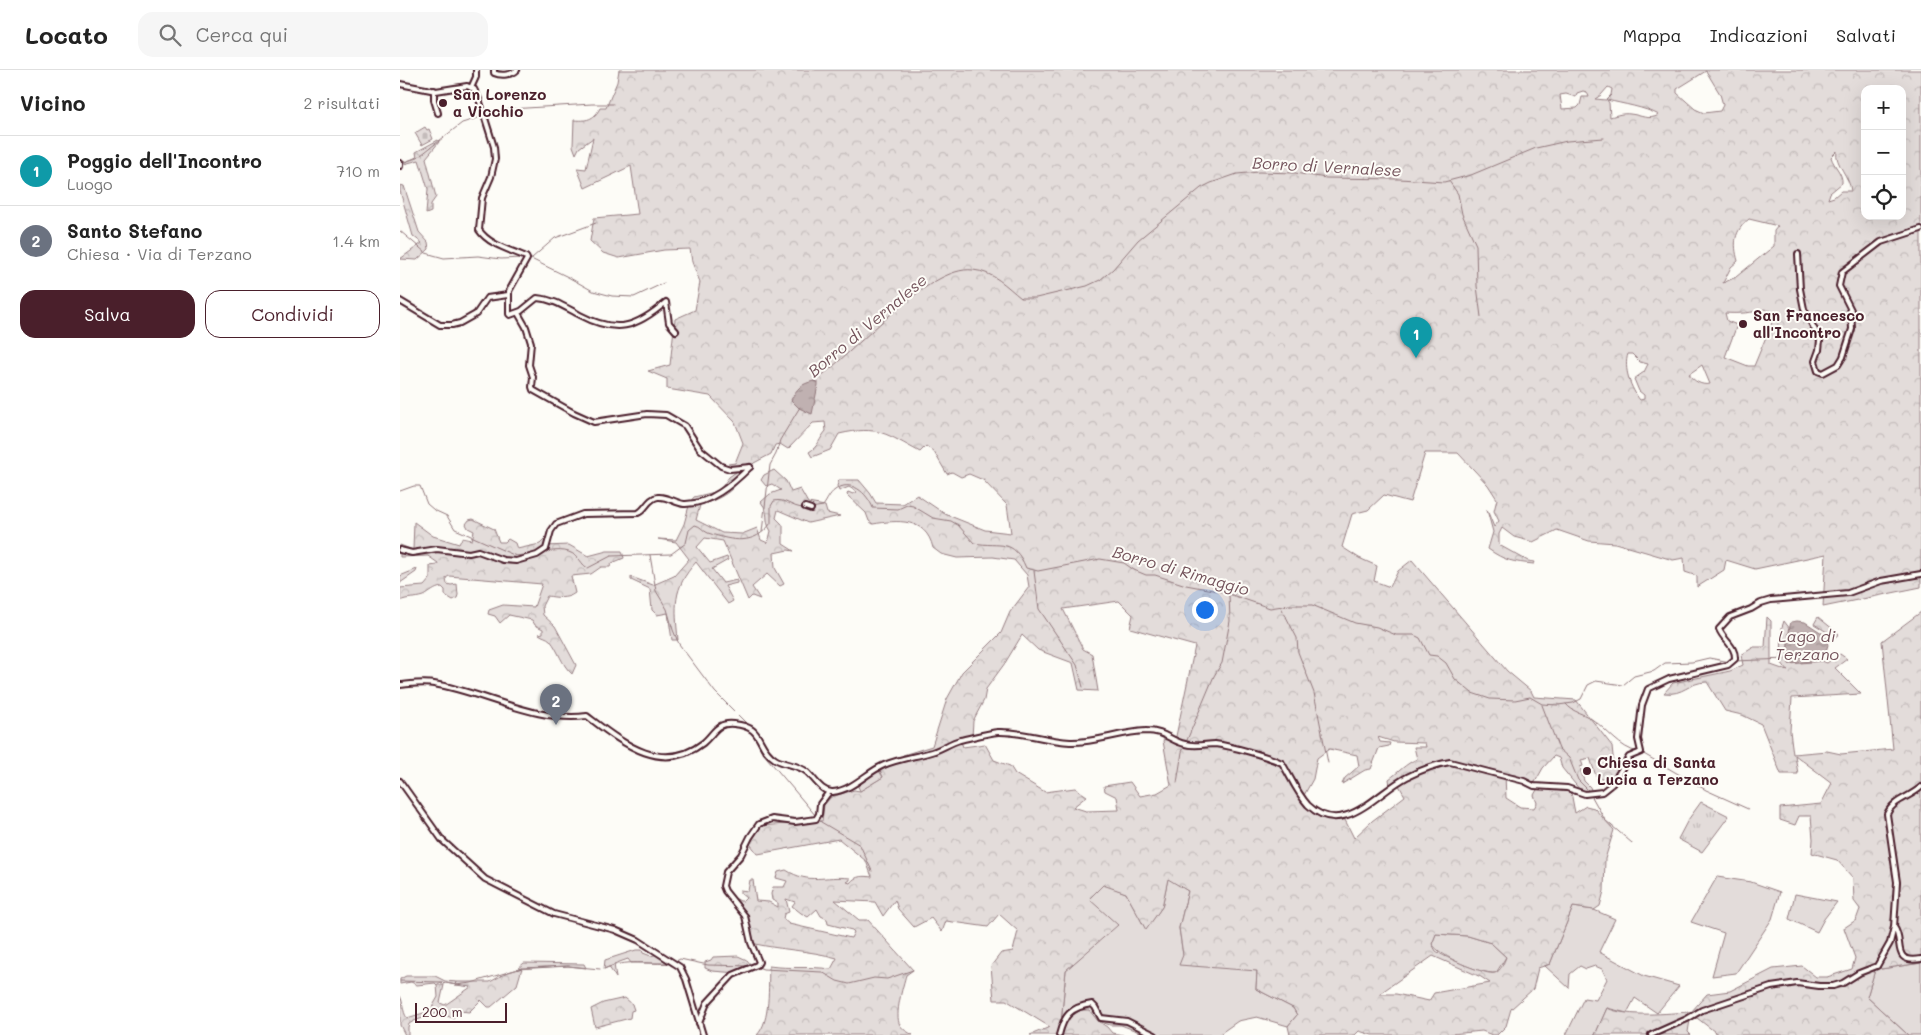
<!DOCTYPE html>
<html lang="it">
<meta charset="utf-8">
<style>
:root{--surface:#fff;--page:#f6f6f6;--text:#222;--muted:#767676;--line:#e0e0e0;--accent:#4a1f2b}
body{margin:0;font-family:Mali,sans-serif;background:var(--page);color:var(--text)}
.controls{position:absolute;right:15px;top:15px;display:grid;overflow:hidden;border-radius:10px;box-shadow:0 5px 20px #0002}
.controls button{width:45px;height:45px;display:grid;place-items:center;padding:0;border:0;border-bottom:1px solid var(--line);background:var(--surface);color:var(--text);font:25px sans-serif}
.scale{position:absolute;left:15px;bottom:12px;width:92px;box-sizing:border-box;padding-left:5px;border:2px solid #4a1f2b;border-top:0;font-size:14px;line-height:18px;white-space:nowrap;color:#4a1f2b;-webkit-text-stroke:4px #fdfcf7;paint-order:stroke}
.you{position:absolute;left:804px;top:539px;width:18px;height:18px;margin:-12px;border:4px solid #fff;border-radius:50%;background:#1a73e8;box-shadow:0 0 0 8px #1a73e833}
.badge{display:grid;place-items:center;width:32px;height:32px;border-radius:50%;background:var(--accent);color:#fff;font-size:16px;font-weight:700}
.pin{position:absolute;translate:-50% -41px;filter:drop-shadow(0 1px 2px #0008)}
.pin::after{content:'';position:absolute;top:26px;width:18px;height:15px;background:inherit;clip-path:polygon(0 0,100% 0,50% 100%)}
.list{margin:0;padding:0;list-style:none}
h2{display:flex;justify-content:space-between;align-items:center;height:65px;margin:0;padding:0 20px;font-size:21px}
h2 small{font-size:16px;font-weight:400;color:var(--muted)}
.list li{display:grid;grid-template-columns:32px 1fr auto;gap:15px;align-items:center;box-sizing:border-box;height:70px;padding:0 20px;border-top:1px solid var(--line)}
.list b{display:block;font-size:19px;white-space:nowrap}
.list p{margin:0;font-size:16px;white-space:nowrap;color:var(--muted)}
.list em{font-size:16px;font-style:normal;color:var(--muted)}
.actions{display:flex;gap:10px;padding:15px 20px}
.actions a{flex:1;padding:11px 0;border:1px solid var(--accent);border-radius:15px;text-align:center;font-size:18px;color:var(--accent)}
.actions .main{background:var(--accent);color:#fff}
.icon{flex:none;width:28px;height:28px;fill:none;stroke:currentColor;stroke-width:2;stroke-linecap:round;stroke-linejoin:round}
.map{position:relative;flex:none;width:1521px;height:965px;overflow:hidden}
header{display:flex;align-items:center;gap:30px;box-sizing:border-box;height:70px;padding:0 25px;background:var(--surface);border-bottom:1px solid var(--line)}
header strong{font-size:24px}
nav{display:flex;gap:28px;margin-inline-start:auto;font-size:18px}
.search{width:350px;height:45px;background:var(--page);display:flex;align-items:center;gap:12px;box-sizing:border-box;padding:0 18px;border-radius:15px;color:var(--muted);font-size:19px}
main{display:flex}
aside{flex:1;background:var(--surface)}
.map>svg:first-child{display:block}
.green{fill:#e3dcda;stroke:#967e82}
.forest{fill:url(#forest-crowns);stroke:#967e82;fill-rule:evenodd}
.cemetery{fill:url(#cemetery-stones);stroke:#967e82}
.park{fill:url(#park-tufts);stroke:#967e82}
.water{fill:url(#water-ripples);stroke:#91777b}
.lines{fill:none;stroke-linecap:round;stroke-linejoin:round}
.stream{stroke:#91777b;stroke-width:1}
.minor-casing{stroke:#4a1f2b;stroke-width:8}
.minor{stroke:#fdfcf7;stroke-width:4}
.poi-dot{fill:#4a1f2b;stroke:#fdfcf7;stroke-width:2}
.labels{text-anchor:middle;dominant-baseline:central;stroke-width:4;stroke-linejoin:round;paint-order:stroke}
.poi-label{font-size:15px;font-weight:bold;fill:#4a1f2b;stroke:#fdfcf7;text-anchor:start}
.water-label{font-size:16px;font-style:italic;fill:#73525a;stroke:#fdfcf7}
</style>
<header>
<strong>Locato</strong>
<div class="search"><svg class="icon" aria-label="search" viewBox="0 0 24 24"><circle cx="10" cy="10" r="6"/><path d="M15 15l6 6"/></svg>Cerca qui</div>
<nav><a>Mappa</a><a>Indicazioni</a><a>Salvati</a></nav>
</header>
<main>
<aside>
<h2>Vicino<small>2 risultati</small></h2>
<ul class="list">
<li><span class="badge" style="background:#0f9aa8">1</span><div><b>Poggio dell'Incontro</b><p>Luogo</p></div><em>710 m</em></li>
<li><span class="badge" style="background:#6b7280">2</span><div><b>Santo Stefano</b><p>Chiesa · Via di Terzano</p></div><em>1.4 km</em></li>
</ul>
<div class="actions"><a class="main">Salva</a><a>Condividi</a></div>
</aside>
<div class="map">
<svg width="1521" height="965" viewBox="0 0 1521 965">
<defs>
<pattern id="forest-crowns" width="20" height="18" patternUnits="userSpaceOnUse" patternTransform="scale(1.25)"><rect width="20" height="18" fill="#e3dcda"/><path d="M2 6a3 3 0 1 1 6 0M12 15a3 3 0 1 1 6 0" fill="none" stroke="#c4bcbb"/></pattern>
<pattern id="cemetery-stones" width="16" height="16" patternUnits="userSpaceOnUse" patternTransform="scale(1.25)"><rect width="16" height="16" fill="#e3dcda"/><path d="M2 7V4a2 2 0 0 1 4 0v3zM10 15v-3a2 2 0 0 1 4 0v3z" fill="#c4bcbb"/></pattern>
<pattern id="park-tufts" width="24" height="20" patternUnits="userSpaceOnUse" patternTransform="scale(1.25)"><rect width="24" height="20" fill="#e3dcda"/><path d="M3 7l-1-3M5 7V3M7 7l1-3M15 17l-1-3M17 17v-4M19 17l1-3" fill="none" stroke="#c4bcbb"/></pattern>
<pattern id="water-ripples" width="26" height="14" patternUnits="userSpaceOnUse" patternTransform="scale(1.25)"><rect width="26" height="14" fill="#c0b1b1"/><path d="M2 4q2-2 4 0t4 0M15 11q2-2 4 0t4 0" fill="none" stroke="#9e8f90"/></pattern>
</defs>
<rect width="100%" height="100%" fill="#fdfcf7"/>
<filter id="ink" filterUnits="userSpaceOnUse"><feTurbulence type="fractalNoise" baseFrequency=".02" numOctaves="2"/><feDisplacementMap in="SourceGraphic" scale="10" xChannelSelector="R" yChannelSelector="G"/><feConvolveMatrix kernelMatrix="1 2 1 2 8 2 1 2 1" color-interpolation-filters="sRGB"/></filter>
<g filter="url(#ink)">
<!-- green -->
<g class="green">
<polygon points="1317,807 1351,812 1380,822 1372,849 1336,903 1312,906 1324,863 1291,852"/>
<polygon points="768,808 788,821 779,858 783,885 857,901 856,919 893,938 897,945 888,956 857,947 838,951 818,965 747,965 721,955 710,955 698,951 661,954 666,900 694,875 689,829 703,814 726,823 746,859 762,837"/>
<polygon points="1395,824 1437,832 1424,849 1417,862 1389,849"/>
<polygon points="1173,837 1194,840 1215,849 1199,882 1244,906 1279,916 1257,943 1235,928 1227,943 1207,938 1195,965 1166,965 1184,928 1196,930 1207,909 1202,899 1195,896 1186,899 1180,896 1170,904 1169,918 1145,896 1150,894"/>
<path d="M1036,864L1068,866L1091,873L1106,887L1096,903C1080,904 1041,887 1032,874Z"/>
<polygon points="236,880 242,880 243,883 251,886 257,884 272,896 267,893 231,893 228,889 214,894 216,908 209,897 204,899 205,890"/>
<polygon points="1478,889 1481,899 1521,893 1521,965 1508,965 1467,927"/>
<polygon points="124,893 184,894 186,898 168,896 117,899"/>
<polygon points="6,906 35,906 45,911 57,912 56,915 41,912 37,915 35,913 17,915 11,912 0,914 0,909"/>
</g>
<!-- forest -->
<g class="forest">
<path d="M219,0H1521V517L1423,537L1426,484L1355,499L1326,490L1324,500L1297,517V506L1285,502L1284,488L1273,490L1215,473L1189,471L1157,460L1133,472L1114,467L1102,458L1099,464V475L1128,491L1135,492L1134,494C1113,492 1105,491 1088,479L1093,462L1087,440L1094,457L1099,451L1094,441L1097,429L1088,415L1058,383H1025L1010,432L984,425L968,440L952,444L942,477L959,488L977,496L974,511L990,517L998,501L1012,490L1107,601L1131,621L1134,627L1176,630L1212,676L1214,696L1218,699L1211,710L1206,711L1196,706L1190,688L1181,690L1183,696L1180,697L1184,711L1190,717L1192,722L1180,720L1162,698L1159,688L1154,686L1143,698L1134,714L1115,705H1105L1106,728L1120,737L1134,738L1137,733L1134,725L1138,718L1171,722L1175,743L1186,736L1194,738L1214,760L1205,789L1204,821L1200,836L1194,840L1173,837L1150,894L1138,898L1133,919L1111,939L1106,956L1097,965H1092L1082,961L1042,965H972L959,961L955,965H890L888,956L897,945L893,938L856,919L857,901L779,895L783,885L779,858L788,821L768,809L762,837L746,860L726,823L703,815L689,829L718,855L666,900L661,953L681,940H689L698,951L707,957L712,963L723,965H630L650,957L606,930H594L591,896L601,883L613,881L618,861L599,844L588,857L546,851L542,862L531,848L514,857L498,839L495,830L483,846L475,832L435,830L459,850H468L513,900L506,905C503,916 494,945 500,955C503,960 508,962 513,965H357C371,951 368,915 369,896C390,899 410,896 431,899L437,888C409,880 380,880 351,873L345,846L331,826L340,831H343L346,828L340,823V820L348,821L350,810H353L356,831L369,832L378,837V833L372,830L371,824L373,817H384L387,811L376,808L378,802L386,800C410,815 424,805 450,808V810L447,812L450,813C456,805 464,806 472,807L466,791L439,769L358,784L350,774L361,756L422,751L424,735L431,727L454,720L460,721L483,707L480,700L498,692L503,685L532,676L547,629L562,602L601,563L610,542L629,517L627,505L614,490L593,487L557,488L541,484L533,478C526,447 497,450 473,454L469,451L466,443L447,425L448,422L453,424L457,422L449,417L439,421L437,416L439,410H459L470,423L476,433L503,434L517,425L545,444L585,460L611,463L607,435L583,410L569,404L561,407L552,402L547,404L534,382L526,376L520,382C486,364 479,355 439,364L430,380L412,387L409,382C419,376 419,369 426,361L425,352L413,353L388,379L380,374L375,375L371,384L354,393L350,397L341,399C340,421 317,430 300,435L296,450L322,463L342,464L357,458L361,470L368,473L371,461C363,449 371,445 361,432L370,424L381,420L372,414L366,416L361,410L364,405L374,400L386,411L391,422L400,419L408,433L425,436L427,443L440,446L408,453L378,440L376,448L383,455V474L394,481L388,480L374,483L375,498L384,514L380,516L367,504L352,517L360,529L352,526L348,530L323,471L305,468L297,477L310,493L327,487L328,490L312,499L323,513L337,510V513L325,516L333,531L328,534L296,492C272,519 275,536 278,570H272L268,543L257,545L252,540L250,519L231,510V507L253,515L274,506L289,489L276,472L258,469L276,470L284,454L290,432L294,427L319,421L329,407L336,402L324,399L328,394L335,393L343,373L335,352L310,326L267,319V309L248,301L270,295L275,249L295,240L300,212L292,192L290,179L264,180L219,188L203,183L190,171L194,148L238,144L231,96L185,118L177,98L186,99L193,68L179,78L176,84L173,76L174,50C186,51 194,50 200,38H206L217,12ZM1306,1L1320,24L1323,35L1320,41L1304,43L1295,39L1277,23V19ZM1208,17L1212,19L1211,25L1206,30L1195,29L1201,25ZM1465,19H1502V146H1465ZM1183,21L1187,22L1189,27H1182L1180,35L1177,38L1162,39L1160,25L1166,24L1176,27L1177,23ZM1207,30C1223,34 1244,37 1259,45C1248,51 1241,45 1230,44C1223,43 1217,45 1210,47L1209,33ZM1437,81C1434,93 1450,107 1451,121H1441L1434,127L1428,129L1430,123L1442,113C1443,103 1434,97 1431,87ZM1349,149L1378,156L1374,161V176L1336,207L1323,213L1331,197L1338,191C1333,173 1334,161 1349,149ZM1365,239L1368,241L1364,244L1373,250L1354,296H1348L1325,287L1337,255L1327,251L1325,243C1338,244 1353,243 1365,239ZM1228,284H1232L1240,292L1248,294L1244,302L1234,309L1239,321L1244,325V329L1240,330C1231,319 1223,298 1228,284ZM1302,295L1310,314C1302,316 1293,311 1289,304ZM719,531L733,545L730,558L795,576L775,671L767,664L763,671L771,715L757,723L740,726L730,712L704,716L705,721L717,727L719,740L686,741L673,737L687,726L675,718L645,722L615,704L610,696L594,690L585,674L563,677L560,669L572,667L573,651L584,630L586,619L605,593L622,565L638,580L673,593L679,620L698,621L692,584L683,579L663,539ZM978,667L994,672L1025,673L1026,677H1014L1017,689C1005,694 999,702 989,709L990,716L996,710L1005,726L972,751L954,768L945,750C927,747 914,741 903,727L913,709L917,688L929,679L957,685L959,696L945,708L942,714L965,700L971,699L979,678L989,676L990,673L980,672ZM386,829L395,832L392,836L401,843L408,847L417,839L421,846L427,849L428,854L452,860L454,862L451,868L389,854L383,849L384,844L389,842ZM1036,864L1068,866L1091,873L1106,887C1104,892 1101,901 1095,903C1087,906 1044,887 1036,881C1035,879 1033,876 1032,874ZM1033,886L1081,907L1090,913L1034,923L1029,931L996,924H979Z"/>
<polygon points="38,70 39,72 26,88 36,127 31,134 31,142 26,144 28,119 19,90 4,94 0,100 3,92 17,88 16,82"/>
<polygon points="0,115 4,116 19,162 28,172 29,179 17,190 0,189 22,173 13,166 0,121"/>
<path d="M73,449L94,459L99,472H105L108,469L115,473L117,479L140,474L144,470L147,471L145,476L169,475L188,486L207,481H222L224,488L212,493L210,497H201L191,504L171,506L175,523C166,530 156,527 147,526L142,536L143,545L155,556L176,595L172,604C161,594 159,581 150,570C147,567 143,567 139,564L143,563V559L135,555L132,550L109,545L100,553L95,546L88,544L89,540L103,535L134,537L142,514L49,506L46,508L47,514L51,515L57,514L58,525L57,528L53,530L45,525V520L42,517C34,518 30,523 24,526C15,529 8,527 0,531V518L24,516L30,509V496L37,495L38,493L28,486L0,487V475L13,480L14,452L33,466L59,474L62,468L72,470L74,461L68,458L66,454L69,450Z"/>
<polygon points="17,499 16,502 0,513 0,506"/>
<path d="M1521,542V893L1481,899L1478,890L1467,927L1508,965H1319L1297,948L1290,950L1288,962L1291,965H1195L1207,938C1230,948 1266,943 1291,942L1307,924L1330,921L1373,899L1402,896L1416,907H1427L1452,899L1455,888L1444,858L1456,850L1460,839L1454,831L1453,808L1437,790L1412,783L1413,769L1411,746H1399L1395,755L1380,750V738L1421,734L1432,713L1395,685L1398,704H1381L1361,654L1342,645L1325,641L1307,612C1288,612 1284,626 1264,623L1273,613L1330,601L1343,595L1341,585L1354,577H1365L1367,547L1371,551V595L1388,601L1381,592L1382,557L1384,551L1390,559L1388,575L1389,594L1422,591L1427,593L1440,584L1447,589L1435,598L1461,624L1392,628L1390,661L1393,684L1427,681L1441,684L1493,679L1482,571Z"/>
<polygon points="1418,547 1439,564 1435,567 1414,554"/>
<polygon points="338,886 347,890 351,895 337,903 312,901 305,898 305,892 311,890 313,887"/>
<path d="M122,898L117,915L91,937H88L81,930L69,942L60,941L53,948L38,943L14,951L9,954L8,957V965H5L0,955V926C4,933 2,941 7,948L27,942L31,939L38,927L37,915H44L40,933L45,935L71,917L56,915L57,912H90L108,902Z"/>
<polygon points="225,928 232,934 234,940 231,941 230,948 195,957 191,939 203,933"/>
</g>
<!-- cemetery -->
<g class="cemetery">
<polygon points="25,57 27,60 29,59 33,69 22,75 15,63"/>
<polygon points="479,701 483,707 460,721 457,714"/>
</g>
<!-- park -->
<polygon class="park" points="1301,732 1329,746 1302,782 1278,769 1288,750"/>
<!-- water -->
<g class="water">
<path d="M414,311L418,312V315L412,344L399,338L391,330C397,318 401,314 414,311Z"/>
<path d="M1397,551L1405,552L1425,565L1428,575L1423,590L1389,594C1387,585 1388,561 1391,552Z"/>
</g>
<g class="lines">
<!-- stream -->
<g class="stream">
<polyline points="21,85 62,53 94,43 110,39 192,34 213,34"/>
<polyline points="1,94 19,86"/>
<polyline points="1049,111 1058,124 1062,144 1076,175 1077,216 1081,247"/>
<polyline points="0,161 26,183 44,188 78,186 101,189 122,188"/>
<polyline points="129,188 168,207 193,221 212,226 234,227 264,213"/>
<polyline points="132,188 155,168 196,153"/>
<path d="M414,311C451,287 529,194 573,200C594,202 606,216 621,228H636L687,216L700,210L713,199L738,170L801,118L811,113L837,104L859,102L895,103L926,108L1000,109L1044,112L1071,105L1136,78L1167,71L1204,68"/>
<polyline points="0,421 14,416 20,416 27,434 34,440 47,446 55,459 62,462 116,486 137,483"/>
<path d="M411,438L423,436C427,431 429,424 435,420C451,408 467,423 473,438L498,439L507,435L513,436L533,448L551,451L558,455L574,473C601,478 613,467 626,498L638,501L700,489L724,493L734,500L746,505H755L786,515L823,522L870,538L889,535H912L955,553L977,557L996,565H1014L1020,568L1029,585L1037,586L1046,593L1055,609L1072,623L1090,629L1115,630L1130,627L1142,634L1158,635L1173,633L1181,629L1188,615L1196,611L1223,615L1234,606L1254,601L1265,593L1292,592L1309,588L1330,592"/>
<polyline points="362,462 370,395 376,384 380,370 400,337"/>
<path d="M143,482C155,481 166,478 176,486C181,490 182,495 188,498L211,486L271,484L286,473L289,460L295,455C301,456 303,461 308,463C333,471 354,476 371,453V436L374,431C385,428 392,438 404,438"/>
<polyline points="250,485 256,521 267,539 273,560 279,574 315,622 348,655"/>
<polyline points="634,501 639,539 677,595 683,617"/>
<polyline points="881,537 897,568 898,582 914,623 928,693"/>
<polyline points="1334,591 1388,589"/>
<path d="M1166,634C1173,643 1184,643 1193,650C1208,660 1219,678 1238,682"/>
<polyline points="1142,635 1159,679 1169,688 1178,710 1189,721"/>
<polyline points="354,665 362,682 421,752 460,775 472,801"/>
<polyline points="1242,683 1306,720 1348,739"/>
<polyline points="777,713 782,682 814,606 822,593 830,551 829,524"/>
<polyline points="1191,725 1205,750 1232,773"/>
<polyline points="276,891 280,889 308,895 351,896"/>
<polyline points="358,897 363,899 422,902 437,911 449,914 474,908 487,909 513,900"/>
<path d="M204,899C226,888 249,895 271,893"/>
<polyline points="0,911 41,912 56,915 71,913 122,898 168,896 200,899"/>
</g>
<defs>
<g id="minor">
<path d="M94,0V3C101,6 112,5 117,0"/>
<path d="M0,14L36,21L67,16L74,19L79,29L94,77L95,89L91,107L82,128L79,160C89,175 111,180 126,187L127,189L109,221V244L110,245L121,241L137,228C154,229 166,238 180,245C216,264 236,258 266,232L269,253L276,261"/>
<polyline points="71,18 76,7 76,0"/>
<polyline points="34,20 34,30 38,43"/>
<polyline points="0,93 0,96"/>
<polyline points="1398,184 1400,219 1404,239 1420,270 1419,280 1415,291 1418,301 1423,303 1438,295 1443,287 1452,259 1451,240 1439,216 1442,202 1481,172 1521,159"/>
<polyline points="0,231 40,255 52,255 60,253 76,244 87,228 108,225"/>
<polyline points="118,243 126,257 131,273 129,295 133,307 132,317 133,320 174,343 194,352 247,344 266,345 285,356 300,379 321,396 330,399 350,397"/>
<polyline points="405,437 411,439"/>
<path d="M0,480L12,483L37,479L69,483L78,481L103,490L116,491L137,485L146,479L151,461L156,454L183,444L238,443C246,440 248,428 258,427C267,426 275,433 284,434C309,435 333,414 350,397"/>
<path d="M0,615C11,614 23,612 34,614C84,622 136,653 187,646C220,671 261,706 303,673C314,664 316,652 334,654C365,657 355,676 375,689C384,695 398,694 407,702C414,708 422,723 433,722C453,720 467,702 484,695C499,689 513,687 528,683C539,681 549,673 560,670C570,668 588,663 598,662C622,661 646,671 670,672C695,673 720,662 746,661C765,661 769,670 785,674C794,677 806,674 815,674C831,676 867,686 882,693C890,706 897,723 908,735C943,769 976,723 1007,707C1019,701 1037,694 1050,692L1124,711L1134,716L1167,718L1185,724L1202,722L1212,714L1229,687L1241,682L1238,669L1242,635L1248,619L1269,609L1328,595L1335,589C1336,576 1323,570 1319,559L1330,547L1351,539L1361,533L1371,530L1448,523L1481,511L1521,504"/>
<polyline points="0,711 42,770 85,809 154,844 215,860 238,870 280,897 286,909 303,965"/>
<path d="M1494,857C1505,871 1490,894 1521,889"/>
<polyline points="299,953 307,933 333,905 357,895 359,892 351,873 345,846 325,821 323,816 326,802 341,785 350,767 359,754 372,749 395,752 416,749 419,744 420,734 429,722"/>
<path d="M659,965C664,945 671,937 692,934L695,937L701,948L727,951L755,965"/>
<path d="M1251,965L1287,949L1302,940L1371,917L1397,913L1419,916H1433L1443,913L1459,903L1477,896L1490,873L1494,857L1497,812L1487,744C1494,729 1509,728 1521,717"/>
</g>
</defs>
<!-- minor casing -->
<use href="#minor" class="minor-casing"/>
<!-- minor -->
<use href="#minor" class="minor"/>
</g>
</g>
<!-- markers -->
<g class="poi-dot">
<circle cx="43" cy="33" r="5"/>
<circle cx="1343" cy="254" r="5"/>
<circle cx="1187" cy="701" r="5"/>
</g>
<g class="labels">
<!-- poi labels -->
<g class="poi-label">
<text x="53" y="24">San Lorenzo<tspan x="53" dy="17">a Vicchio</tspan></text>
<text x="1353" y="245">San Francesco<tspan x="1353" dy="17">all'Incontro</tspan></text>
<text x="1197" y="692">Chiesa di Santa<tspan x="1197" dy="17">Lucia a Terzano</tspan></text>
</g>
<!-- water labels -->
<g class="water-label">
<text transform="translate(927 96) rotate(3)">Borro di Vernalese</text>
<text transform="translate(467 255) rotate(-40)">Borro di Vernalese</text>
<text transform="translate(781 500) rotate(16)">Borro di Rimaggio</text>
<text x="1407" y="565">Lago di<tspan x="1407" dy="18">Terzano</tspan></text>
</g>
</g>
</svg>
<div class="controls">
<button>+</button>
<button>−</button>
<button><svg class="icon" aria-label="locate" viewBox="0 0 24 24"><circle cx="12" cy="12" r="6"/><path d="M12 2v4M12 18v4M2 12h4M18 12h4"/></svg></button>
</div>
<div class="scale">200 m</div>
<div class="you"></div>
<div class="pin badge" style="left:1016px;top:288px;background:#0f9aa8">1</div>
<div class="pin badge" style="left:156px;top:655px;background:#6b7280">2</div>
</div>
</main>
